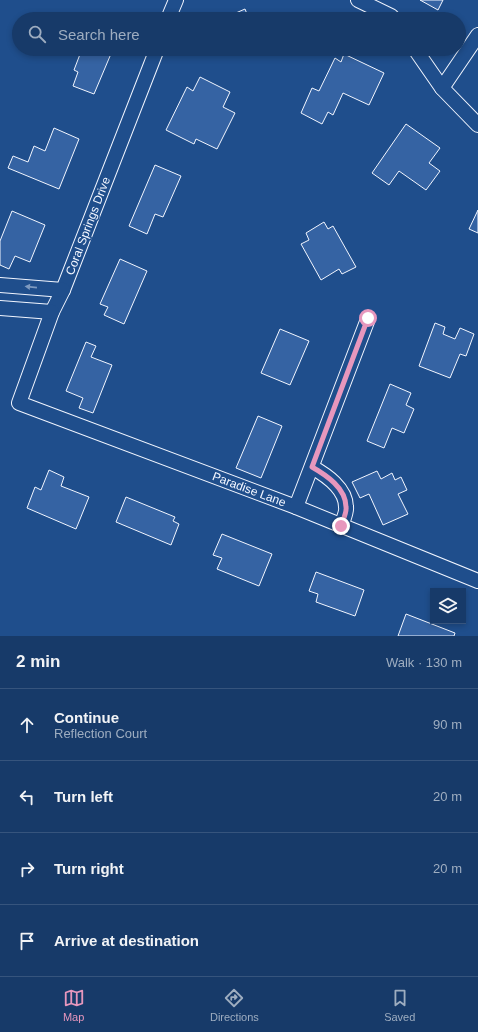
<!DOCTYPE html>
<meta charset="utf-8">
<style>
:root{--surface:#173a69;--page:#244571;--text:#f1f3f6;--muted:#9eadc0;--line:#36547d;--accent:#e797bd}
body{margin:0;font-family:Arial,sans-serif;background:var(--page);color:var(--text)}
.controls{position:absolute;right:12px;bottom:12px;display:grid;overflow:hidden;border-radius:0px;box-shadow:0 2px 6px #0003}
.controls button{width:36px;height:36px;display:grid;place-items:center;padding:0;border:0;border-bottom:1px solid var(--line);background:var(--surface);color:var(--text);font:20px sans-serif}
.stop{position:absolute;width:12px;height:12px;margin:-9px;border:3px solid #e797bd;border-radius:50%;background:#fff}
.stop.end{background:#e797bd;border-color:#fff;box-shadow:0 1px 4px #0008}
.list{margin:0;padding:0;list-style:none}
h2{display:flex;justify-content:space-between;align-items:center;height:52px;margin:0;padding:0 16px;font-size:17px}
h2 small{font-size:13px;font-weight:400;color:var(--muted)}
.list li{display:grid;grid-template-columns:26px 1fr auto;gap:12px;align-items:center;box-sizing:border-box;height:72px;padding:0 16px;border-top:1px solid var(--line)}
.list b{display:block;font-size:15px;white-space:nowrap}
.list p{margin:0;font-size:13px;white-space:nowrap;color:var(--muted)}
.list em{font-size:13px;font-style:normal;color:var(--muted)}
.icon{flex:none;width:22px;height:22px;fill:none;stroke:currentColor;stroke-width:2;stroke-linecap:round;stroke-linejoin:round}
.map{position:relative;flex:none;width:478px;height:636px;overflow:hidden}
.search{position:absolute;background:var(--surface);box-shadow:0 2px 6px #0003;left:12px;right:12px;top:12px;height:44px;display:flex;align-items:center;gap:10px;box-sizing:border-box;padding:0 14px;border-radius:22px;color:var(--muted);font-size:15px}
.sheet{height:340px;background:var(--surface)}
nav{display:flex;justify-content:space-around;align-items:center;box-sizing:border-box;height:56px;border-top:1px solid var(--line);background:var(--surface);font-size:11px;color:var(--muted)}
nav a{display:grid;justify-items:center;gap:2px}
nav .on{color:var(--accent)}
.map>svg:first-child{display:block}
.building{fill:#3563a3;stroke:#f2f6ff}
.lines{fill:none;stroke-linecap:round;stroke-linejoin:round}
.minor-casing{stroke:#f2f6ff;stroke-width:16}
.minor{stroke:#1f4e8c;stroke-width:14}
.oneway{fill:#7e9ac0}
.route{stroke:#e797bd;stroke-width:5}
.labels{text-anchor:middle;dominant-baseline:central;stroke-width:3;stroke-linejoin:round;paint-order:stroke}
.street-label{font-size:12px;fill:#f2f6ff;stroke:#1f4e8c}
</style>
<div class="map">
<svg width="478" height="636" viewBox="0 0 478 636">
<rect width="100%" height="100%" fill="#1f4e8c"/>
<!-- building -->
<g class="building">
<polygon points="420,0 443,0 438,10"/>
<polygon points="245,9 249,19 222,19"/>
<polygon points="82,49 113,49 94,94 73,86 78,72 74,70"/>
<polygon points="344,54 384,73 369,105 343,93 333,115 328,112 322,124 301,113 312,88 319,91 335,58 341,62"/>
<polygon points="200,77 230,92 223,107 235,113 217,149 196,139 194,144 166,130 187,87 193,91"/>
<polygon points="406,124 440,148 429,163 440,171 426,190 399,171 389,185 372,173"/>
<polygon points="54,128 79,139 59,189 8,168 13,156 28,162 34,146 45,151"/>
<polygon points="155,165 181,176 163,217 155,214 147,234 129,226"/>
<polygon points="478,210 478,233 469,229"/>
<polygon points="12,211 45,225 30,262 15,256 9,269 0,265 0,241"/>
<polygon points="324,222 328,229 333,226 356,267 342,274 339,269 321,280 301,244 309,240 306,233"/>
<polygon points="120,259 147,271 124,324 104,315 108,307 100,304"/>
<polygon points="435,323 445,327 443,334 455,339 460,328 474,334 466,356 460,354 450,378 419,366"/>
<polygon points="280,329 309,341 290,385 261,373"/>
<polygon points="86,342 96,346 91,357 112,365 93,413 79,408 83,398 66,391"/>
<polygon points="390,384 411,393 406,405 414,409 404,433 392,428 384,448 367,441"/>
<polygon points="258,416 282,426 261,478 236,468"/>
<polygon points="49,470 64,477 61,486 89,497 76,529 27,508 35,487 41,490"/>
<polygon points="377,471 381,479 392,473 395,480 401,477 407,490 398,494 408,514 383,525 369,494 360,498 352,482"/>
<polygon points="126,497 175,517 173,521 179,524 171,545 116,522"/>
<polygon points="222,534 272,554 259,586 217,569 222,558 213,555"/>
<polygon points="316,572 364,590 355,616 316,602 318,594 309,591"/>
<polygon points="406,614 455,633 454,636 398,636"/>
</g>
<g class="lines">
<defs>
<g id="minor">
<polyline points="358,0 391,16 394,19"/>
<polyline points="168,19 176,0"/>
<path id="s1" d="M157,49L63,290L52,312L19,403L296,507L478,581"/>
<polyline points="415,49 442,88 478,125"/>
<polyline points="442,88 478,35"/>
<polyline points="0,285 63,290"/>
<polyline points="0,308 52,312"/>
<path d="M312,467C326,475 346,488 346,507C347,512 343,520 341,526"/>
<polyline points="296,507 368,319"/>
</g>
</defs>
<!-- minor casing -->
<use href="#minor" class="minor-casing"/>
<!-- minor -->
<use href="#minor" class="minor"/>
</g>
<!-- one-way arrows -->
<defs><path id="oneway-solid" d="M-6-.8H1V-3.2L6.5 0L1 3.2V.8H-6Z"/></defs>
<use class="oneway" href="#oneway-solid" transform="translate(31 287) rotate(-174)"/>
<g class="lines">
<!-- route -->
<path class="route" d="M341,526C343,520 347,512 346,507C346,488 326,475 312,467L368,318"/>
</g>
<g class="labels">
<!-- street labels -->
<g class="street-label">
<text transform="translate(88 226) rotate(-69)">Coral Springs Drive</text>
<text stroke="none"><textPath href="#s1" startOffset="626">Paradise Lane</textPath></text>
</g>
</g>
</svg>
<div class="controls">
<button><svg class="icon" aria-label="layers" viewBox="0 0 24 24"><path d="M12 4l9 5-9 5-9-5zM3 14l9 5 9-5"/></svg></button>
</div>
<div class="stop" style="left:368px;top:318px"></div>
<div class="stop end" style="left:341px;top:526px"></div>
<div class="search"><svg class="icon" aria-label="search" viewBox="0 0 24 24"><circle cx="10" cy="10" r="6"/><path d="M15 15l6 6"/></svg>Search here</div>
</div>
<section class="sheet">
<h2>2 min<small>Walk · 130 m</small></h2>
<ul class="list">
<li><svg class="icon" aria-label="ahead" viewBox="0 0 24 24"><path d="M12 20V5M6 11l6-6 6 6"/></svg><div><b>Continue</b><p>Reflection Court</p></div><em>90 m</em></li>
<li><svg class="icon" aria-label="left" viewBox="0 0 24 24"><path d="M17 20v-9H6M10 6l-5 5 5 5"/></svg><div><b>Turn left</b></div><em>20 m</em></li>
<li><svg class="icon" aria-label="right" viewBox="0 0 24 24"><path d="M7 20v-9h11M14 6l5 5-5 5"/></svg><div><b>Turn right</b></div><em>20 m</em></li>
<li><svg class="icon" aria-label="arrive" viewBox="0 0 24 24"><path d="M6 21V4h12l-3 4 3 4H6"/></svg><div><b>Arrive at destination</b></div></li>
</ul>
</section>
<nav>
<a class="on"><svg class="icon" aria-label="map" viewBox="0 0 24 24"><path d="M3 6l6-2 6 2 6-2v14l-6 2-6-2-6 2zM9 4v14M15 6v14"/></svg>Map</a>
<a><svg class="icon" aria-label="directions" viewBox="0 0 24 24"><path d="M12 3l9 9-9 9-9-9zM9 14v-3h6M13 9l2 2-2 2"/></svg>Directions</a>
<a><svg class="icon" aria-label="saved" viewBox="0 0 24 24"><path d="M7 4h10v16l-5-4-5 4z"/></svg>Saved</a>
</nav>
